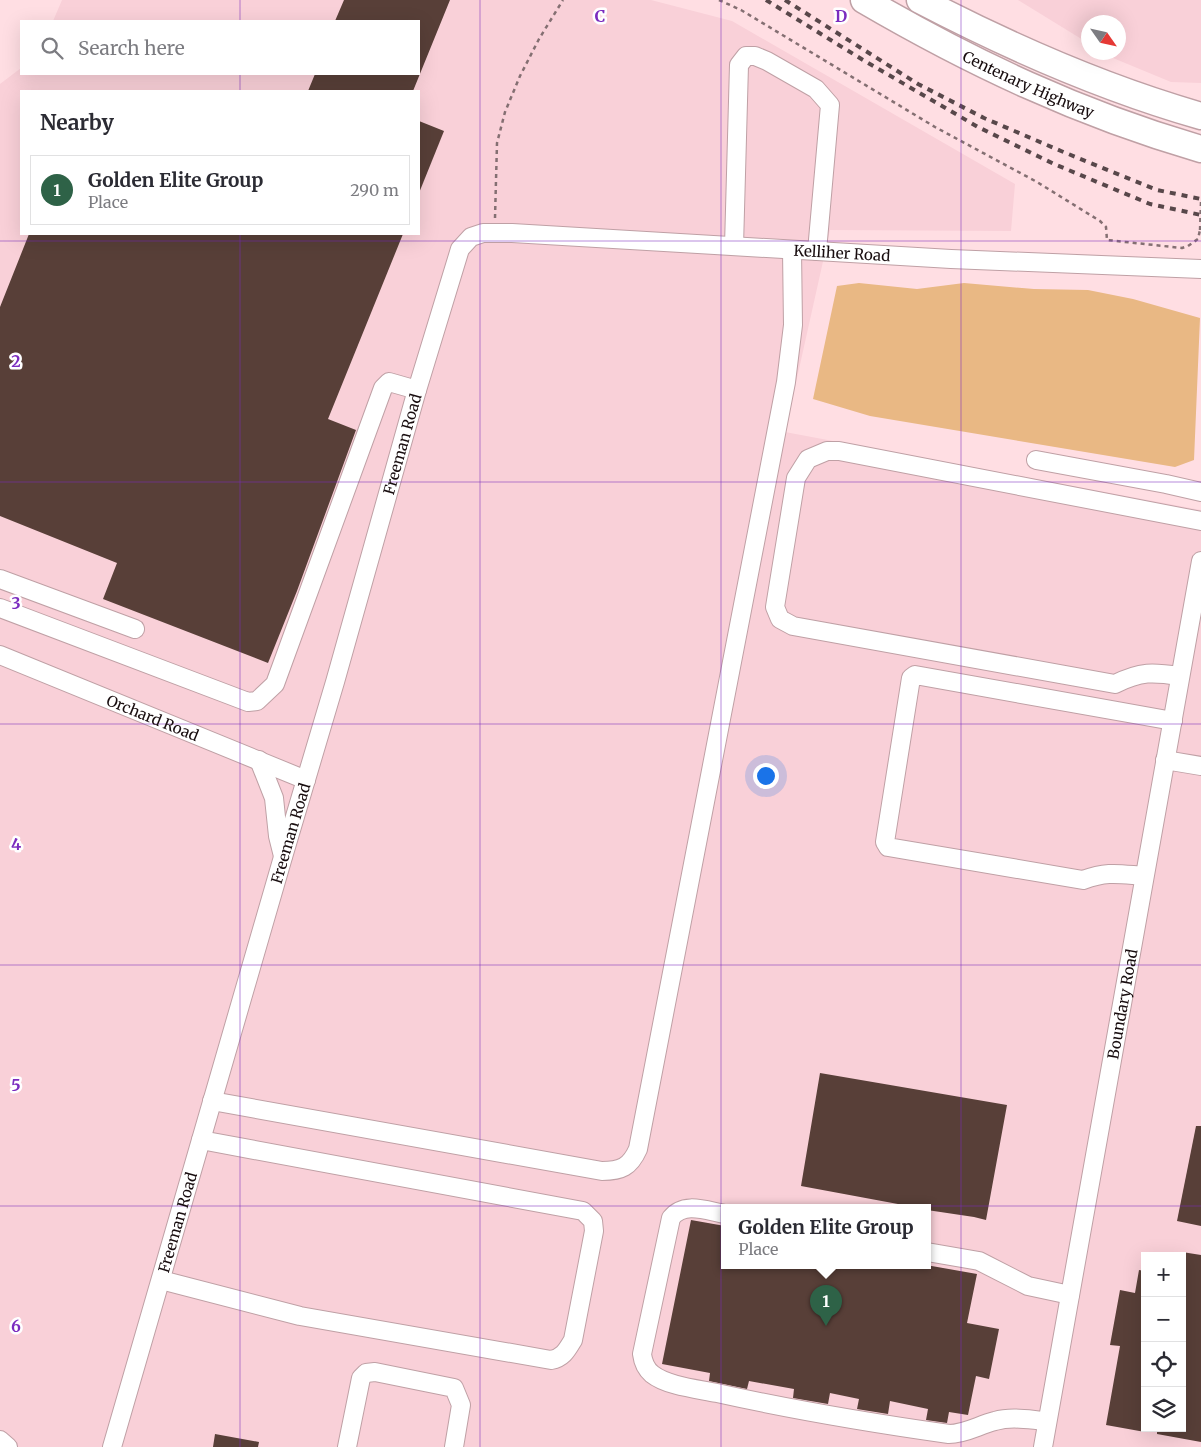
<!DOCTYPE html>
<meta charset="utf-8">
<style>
:root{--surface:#fff;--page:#f7f7f7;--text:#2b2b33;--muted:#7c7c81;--line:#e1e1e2;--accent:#2e6247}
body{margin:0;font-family:Merriweather,serif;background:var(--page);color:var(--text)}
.controls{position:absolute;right:15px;bottom:15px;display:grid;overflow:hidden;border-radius:0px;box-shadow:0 5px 20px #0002}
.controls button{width:45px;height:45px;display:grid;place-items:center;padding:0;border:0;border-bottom:1px solid var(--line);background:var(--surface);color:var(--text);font:25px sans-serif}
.compass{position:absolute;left:1081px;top:15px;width:45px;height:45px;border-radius:50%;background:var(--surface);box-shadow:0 5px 20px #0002;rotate:124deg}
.you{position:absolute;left:765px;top:775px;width:18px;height:18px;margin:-12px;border:4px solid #fff;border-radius:50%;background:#1a73e8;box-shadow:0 0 0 8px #1a73e833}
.badge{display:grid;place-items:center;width:32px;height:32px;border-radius:50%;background:var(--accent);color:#fff;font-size:16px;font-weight:700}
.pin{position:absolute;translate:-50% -41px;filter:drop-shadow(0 1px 2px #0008)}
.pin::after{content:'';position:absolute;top:26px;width:18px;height:15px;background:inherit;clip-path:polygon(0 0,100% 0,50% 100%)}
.popup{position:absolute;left:721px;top:1204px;width:210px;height:65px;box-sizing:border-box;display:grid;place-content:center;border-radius:0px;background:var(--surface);filter:drop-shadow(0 1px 4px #0005);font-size:16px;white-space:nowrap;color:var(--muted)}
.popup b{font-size:19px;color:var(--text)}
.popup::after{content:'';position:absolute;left:50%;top:100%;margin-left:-10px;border:10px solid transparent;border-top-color:var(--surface)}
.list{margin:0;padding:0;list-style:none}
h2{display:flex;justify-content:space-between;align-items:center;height:65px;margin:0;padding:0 20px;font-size:21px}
h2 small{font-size:16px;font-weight:400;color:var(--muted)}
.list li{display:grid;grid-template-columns:32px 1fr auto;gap:15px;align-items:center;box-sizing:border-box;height:70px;margin:0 10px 10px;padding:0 10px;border:1px solid var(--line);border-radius:0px}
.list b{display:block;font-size:19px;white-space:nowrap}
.list p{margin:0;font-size:16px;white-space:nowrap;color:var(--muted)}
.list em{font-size:16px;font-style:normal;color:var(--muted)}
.icon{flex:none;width:28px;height:28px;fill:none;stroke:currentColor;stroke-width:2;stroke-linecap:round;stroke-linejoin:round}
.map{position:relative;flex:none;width:1201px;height:1447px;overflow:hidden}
.search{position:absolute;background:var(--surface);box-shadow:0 5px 20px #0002;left:20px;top:20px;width:400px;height:55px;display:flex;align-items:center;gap:12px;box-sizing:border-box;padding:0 18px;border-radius:0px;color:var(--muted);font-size:19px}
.panel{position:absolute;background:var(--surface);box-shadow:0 5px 20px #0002;left:20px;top:90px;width:400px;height:145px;border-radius:0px}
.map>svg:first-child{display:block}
.built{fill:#f9d0d8;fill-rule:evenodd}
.green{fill:#e9b884}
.building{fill:#583f38}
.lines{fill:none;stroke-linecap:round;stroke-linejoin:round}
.minor-casing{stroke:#bfa0a5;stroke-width:20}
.highway-casing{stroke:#bfa0a5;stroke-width:29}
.path{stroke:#846f72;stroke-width:2.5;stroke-dasharray:4 4;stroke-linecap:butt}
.minor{stroke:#fff;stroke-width:18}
.highway{stroke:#fff;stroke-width:26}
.rail{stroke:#58474a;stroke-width:4;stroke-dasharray:6 6;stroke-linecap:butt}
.path-bridge{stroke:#846f72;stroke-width:2.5;stroke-dasharray:4 4;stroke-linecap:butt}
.grid{fill:none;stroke:#7b2cbf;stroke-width:1;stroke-opacity:0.55}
.labels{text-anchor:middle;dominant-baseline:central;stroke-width:5;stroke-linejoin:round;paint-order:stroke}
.street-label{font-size:15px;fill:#180d0f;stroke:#fff}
.grid-label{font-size:16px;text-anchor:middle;font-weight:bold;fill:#7b2cbf;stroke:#fff;stroke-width:5;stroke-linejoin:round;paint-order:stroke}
</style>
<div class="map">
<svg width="1201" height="1447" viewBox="0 0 1201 1447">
<rect width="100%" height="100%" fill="#ffdee3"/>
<!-- built -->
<g class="built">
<path d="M62,0H651L732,21L1015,184L1011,231L830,230L785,432L1201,510V1447H0V84L21,68V74H419V21H53ZM21,91H419V234H21ZM725,1207H927V1265H725ZM1145,1256H1182V1428H1145Z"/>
<polygon points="1018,0 1201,0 1201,83 1171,82 1113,58 1104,53 1118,52 1118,22 1088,22 1088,43"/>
</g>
<!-- green -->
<polygon class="green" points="859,283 917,289 964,283 1034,289 1088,290 1133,299 1200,318 1194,460 1175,467 870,416 813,399 837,286"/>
<!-- building -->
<g class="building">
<polygon points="344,0 450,0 413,91 308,91 315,74 419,74 419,21 335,21"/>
<polygon points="419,121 444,131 419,193"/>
<polygon points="29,234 403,234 328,419 356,430 297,591 268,663 103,599 117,563 0,516 0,307"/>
<polygon points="820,1073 1007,1105 986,1220 974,1217 927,1210 927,1207 914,1207 801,1186"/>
<polygon points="1196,1126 1201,1126 1201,1226 1177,1221"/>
<polygon points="691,1220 725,1226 725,1265 926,1265 977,1274 967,1323 999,1329 989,1379 976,1376 968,1415 949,1412 947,1423 926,1420 928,1409 890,1401 888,1414 863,1410 857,1409 859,1399 830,1393 828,1404 793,1398 794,1389 749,1381 747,1389 709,1381 710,1373 662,1364"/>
<polygon points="1182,1252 1201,1255 1201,1442 1157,1434 1157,1428 1182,1428"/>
<polygon points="1139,1270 1145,1271 1145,1432 1106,1425 1120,1346 1110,1345 1120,1290 1135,1293"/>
<polygon points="215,1434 259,1442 258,1447 213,1447"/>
</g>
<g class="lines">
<defs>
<g id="minor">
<polyline points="734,246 739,65 746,56 755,56 767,61 816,89 830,105 817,251"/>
<polyline points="1036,460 1166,484 1201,492"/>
<polyline points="0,579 135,629"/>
<polyline points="0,608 248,702 257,701 275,684 383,388 389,382 417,390"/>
<path id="s1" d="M0,655L306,780"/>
<path d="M1180,676C1153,672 1141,671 1115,684L793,626L780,619L775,607L796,478L808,459L827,451H839L1201,521"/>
<polyline points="259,760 274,798 278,836 283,856"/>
<polyline points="1165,760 1201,766"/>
<path d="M1144,876C1118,874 1108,871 1083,880L888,847L885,842L911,678L915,675L1173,721"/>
<path d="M212,1101L602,1171C621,1171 630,1167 638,1149L786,382L793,325L792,250"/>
<path d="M725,1214C707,1211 684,1201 671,1218L642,1354C643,1362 646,1369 652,1374C667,1386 698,1389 717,1393C794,1410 871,1423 949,1434C965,1434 979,1425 995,1421C1012,1416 1030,1420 1047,1421"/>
<polyline points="927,1252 979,1261 1028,1286 1070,1295"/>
<path d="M161,1280L300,1316L551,1360C563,1358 567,1350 573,1340L594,1231L593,1221L583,1211L201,1140"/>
<polyline points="0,1440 8,1447"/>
<path id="s2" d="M112,1447L283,857L335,682L417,390L460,249L471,237L483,233H512L951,259L1201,269"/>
<polyline points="347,1447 361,1378 366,1373 375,1372 454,1388 461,1405 454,1447"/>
<path id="s3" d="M1043,1447L1201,561"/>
</g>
<g id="highway">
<path id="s4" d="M864,0C972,63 1080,114 1201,149"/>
<path d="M920,0C1010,47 1103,88 1201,116"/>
</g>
</defs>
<!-- minor casing -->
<use href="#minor" class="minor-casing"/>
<!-- highway casing -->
<use href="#highway" class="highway-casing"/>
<!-- path -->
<g class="path">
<polyline points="719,0 741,10 935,127 1037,182 1100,221 1106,227 1107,240 1182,248 1188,246 1198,239 1200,230"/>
<polyline points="495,218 497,143 505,112 520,76 539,39 563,0"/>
</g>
<!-- minor -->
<use href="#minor" class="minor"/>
<!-- highway -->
<use href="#highway" class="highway"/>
<!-- rail -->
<g class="rail">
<polyline points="766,0 863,60 978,127 1054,164 1150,204 1201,215"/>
<polyline points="785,0 918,84 984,118 1061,151 1157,190 1201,199"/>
</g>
<!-- path-bridge -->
<polyline class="path-bridge" points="1200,230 1201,202"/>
</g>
<!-- grid -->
<path class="grid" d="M240,0V21M480,0V1447M721,0V1447M961,0V1447M240,74V91M240,234V1447M0,241H1201M0,482H1201M0,724H1201M0,965H1201M0,1206H1201"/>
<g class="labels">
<!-- street labels -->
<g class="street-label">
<text stroke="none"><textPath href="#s4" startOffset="185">Centenary Highway</textPath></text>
<text stroke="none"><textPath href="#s2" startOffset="1636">Kelliher Road</textPath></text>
<text stroke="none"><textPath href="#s2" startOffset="1044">Freeman Road</textPath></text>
<text stroke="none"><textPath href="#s1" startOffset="165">Orchard Road</textPath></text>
<text stroke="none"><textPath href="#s2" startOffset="639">Freeman Road</textPath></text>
<text stroke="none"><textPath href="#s3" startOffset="450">Boundary Road</textPath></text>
<text stroke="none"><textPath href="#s2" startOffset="234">Freeman Road</textPath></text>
</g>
</g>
<g class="grid-label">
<text x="600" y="22">C</text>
<text x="841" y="22">D</text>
<text x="16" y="367">2</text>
<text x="16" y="609">3</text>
<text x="16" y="850">4</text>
<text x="16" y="1091">5</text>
<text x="16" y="1332">6</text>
</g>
</svg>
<div class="controls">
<button>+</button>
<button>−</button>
<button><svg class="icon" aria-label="locate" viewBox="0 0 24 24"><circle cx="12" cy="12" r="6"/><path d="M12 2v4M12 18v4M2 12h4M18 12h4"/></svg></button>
<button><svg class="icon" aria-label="layers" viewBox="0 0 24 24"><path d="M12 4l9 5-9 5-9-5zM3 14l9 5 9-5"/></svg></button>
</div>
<svg class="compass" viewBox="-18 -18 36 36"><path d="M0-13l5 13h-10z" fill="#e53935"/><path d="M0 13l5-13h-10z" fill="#7c7c81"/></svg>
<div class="you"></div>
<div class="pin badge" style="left:826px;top:1326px">1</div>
<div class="popup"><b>Golden Elite Group</b>Place</div>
<div class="search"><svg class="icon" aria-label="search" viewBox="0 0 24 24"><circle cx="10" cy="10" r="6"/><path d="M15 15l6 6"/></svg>Search here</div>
<section class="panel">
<h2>Nearby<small></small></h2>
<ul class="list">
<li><span class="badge">1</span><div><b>Golden Elite Group</b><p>Place</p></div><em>290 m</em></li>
</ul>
</section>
</div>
